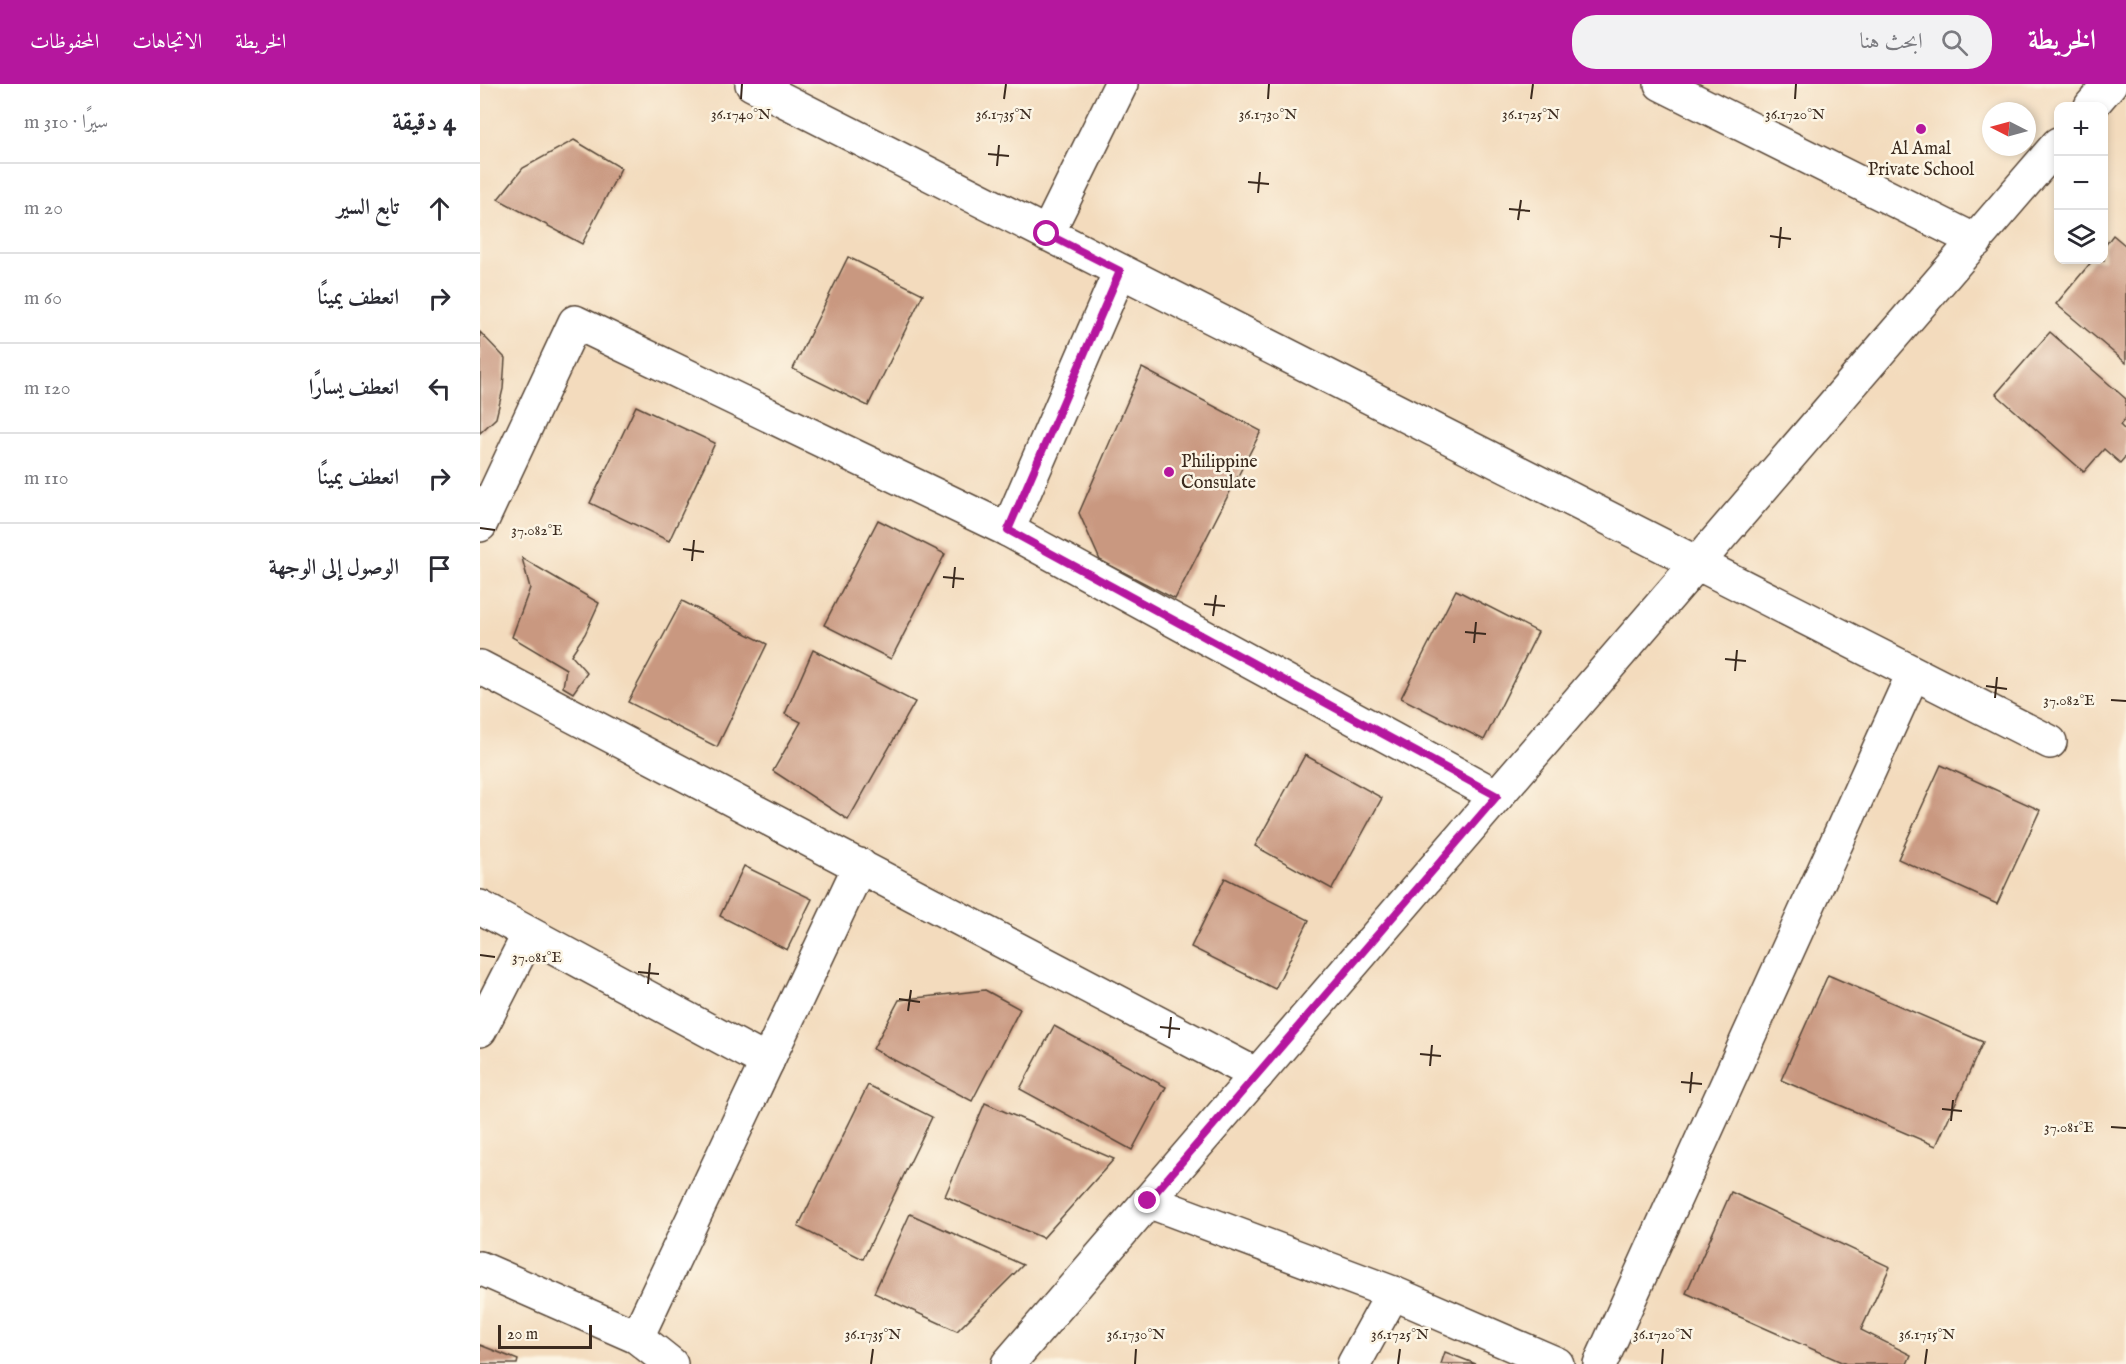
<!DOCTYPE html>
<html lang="ar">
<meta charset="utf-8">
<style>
:root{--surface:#fff;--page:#f2f2f3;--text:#2b2b33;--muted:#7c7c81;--line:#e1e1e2;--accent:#b5179e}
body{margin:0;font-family:"IM FELL English",Amiri,serif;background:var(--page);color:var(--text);direction:rtl}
.controls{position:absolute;right:18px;top:18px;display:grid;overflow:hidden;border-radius:12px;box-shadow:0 3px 9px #0003}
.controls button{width:54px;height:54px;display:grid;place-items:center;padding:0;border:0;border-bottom:2px solid var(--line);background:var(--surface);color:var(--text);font:30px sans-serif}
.compass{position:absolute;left:1502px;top:18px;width:54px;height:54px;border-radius:50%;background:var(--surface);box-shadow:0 3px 9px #0003;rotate:276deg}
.scale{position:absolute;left:18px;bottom:15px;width:94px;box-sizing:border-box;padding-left:6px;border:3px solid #3b2a1e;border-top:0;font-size:16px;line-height:21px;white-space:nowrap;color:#3b2a1e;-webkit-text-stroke:4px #fcf5e5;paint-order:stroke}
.stop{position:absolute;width:18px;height:18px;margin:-14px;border:4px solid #b5179e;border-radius:50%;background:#fff}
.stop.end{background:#b5179e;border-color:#fff;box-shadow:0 2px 6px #0008}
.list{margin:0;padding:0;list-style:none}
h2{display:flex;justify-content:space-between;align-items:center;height:78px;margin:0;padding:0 24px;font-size:26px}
h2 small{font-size:20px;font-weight:400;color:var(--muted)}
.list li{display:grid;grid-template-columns:39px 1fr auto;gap:18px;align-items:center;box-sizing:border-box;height:90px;padding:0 24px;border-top:2px solid var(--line)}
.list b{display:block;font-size:22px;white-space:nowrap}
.list em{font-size:20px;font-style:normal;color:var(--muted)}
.icon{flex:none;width:33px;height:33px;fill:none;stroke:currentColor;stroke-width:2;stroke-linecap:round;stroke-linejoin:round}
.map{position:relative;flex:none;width:1646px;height:1280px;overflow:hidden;direction:ltr}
header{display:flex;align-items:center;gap:36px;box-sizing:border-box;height:84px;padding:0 30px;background:var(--accent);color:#fff}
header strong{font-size:28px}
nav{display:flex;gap:33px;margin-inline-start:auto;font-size:21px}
.search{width:420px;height:54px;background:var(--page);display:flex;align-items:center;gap:15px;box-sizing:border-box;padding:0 21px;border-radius:24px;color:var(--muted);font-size:22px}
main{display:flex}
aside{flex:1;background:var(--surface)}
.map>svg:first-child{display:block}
.building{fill:#c99880}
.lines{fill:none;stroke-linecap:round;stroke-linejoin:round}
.minor-casing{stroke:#574536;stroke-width:36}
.minor{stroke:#fff;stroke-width:33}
.route{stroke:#b5179e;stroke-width:8}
.ticks{fill:none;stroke:#3b2a1e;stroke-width:2}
.poi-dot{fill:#b5179e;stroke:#fcf5e5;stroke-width:2}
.labels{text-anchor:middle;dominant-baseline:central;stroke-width:5;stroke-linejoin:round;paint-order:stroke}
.poi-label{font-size:18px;fill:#3b2a1e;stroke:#fcf5e5}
.ticks-label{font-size:15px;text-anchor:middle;fill:#3b2a1e;stroke:#fcf5e5;stroke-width:5;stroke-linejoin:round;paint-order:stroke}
</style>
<header>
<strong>الخريطة</strong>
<div class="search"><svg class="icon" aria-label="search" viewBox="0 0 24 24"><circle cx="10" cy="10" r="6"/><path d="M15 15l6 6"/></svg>ابحث هنا</div>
<nav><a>الخريطة</a><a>الاتجاهات</a><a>المحفوظات</a></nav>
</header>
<main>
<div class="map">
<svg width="1646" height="1280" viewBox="0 0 1646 1280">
<rect width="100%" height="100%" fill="#fcf5e5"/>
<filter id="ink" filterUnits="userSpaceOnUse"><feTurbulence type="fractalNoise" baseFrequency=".0167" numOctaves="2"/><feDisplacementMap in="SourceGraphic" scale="12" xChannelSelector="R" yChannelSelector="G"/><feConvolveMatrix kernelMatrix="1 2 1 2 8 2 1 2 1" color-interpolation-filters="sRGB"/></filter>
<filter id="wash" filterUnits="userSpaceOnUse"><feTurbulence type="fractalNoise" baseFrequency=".008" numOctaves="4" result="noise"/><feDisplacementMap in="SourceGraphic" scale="24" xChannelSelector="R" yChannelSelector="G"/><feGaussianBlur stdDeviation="1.35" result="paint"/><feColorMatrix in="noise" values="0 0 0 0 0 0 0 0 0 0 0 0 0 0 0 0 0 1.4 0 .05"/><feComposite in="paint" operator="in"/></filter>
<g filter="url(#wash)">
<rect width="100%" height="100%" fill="#f3dbbd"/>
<g id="blocks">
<!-- building -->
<g class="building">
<polygon points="94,56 141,84 102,160 18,115 43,84"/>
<polygon points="1633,151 1646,162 1646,279 1576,220 1613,176 1624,176 1624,163"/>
<polygon points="368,173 443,210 388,322 313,285"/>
<polygon points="0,248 25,274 23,305 16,334 0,349"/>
<polygon points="1570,248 1646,315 1646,334 1640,341 1646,347 1646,372 1640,379 1624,365 1604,388 1516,310"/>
<polygon points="662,284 781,347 695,515 620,476 599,429"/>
<polygon points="156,322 235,359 189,457 110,419"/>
<polygon points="398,436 465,470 411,575 344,541"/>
<polygon points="42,474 119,519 105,550 91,571 107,589 93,609 83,603 86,585 32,553 50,504"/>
<polygon points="976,506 1058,548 1004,656 921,614"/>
<polygon points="202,517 287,560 237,663 148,618"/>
<polygon points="333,566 435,618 368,736 293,687 321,638 305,630"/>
<polygon points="825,671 902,714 852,805 775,762"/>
<polygon points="1461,681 1560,726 1517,820 1418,775"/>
<polygon points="264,782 332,815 307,866 240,832"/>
<polygon points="745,794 829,836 795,905 711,863"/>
<polygon points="1348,891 1503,958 1456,1062 1301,996"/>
<polygon points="505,906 540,925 492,1017 393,965 419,916"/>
<polygon points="574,942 686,1003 652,1066 540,1005"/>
<polygon points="388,1001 452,1033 383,1175 318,1143"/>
<polygon points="505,1019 634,1075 563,1154 465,1112"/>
<polygon points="1251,1108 1410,1183 1381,1246 1431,1271 1427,1280 1366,1280 1206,1209"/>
<polygon points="430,1130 543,1181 477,1247 394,1209"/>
<polygon points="0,1261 38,1276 37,1280 0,1280"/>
<polygon points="965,1268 996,1280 961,1280"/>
</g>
</g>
</g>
<g filter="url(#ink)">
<use href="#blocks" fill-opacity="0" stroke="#574536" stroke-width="1.5"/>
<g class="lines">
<defs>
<g id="minor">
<polyline points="272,0 1570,658"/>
<polyline points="1181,0 1496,157"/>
<polyline points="1611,22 1630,0"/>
<polyline points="567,150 641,0"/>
<polyline points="0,441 95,238 528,446 1017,712"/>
<polyline points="528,446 640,187"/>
<polyline points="0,583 777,991"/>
<polyline points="0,823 287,978"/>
<polyline points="0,946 49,850"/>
<polyline points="668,1117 913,1209 1077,1280"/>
<polyline points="0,1184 157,1253 191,1280"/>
<polyline points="157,1253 380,781"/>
<polyline points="528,1280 1578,60"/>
<polyline points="874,1280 913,1209"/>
<polyline points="1120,1280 1433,590"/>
</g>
</defs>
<!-- minor casing -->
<use href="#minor" class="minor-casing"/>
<!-- minor -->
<use href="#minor" class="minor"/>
</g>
</g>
<g class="lines" filter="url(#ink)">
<!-- route -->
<polyline class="route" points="567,150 640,187 528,446 1017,712 668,1117"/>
</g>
<!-- ticks -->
<path class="ticks" d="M261,15L262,0M524,15L526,0M788,15L789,0M1051,15L1053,0M1315,15L1316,0M508,70L529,72M517,82L519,61M768,98L789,100M778,109L780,88M1029,125L1050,127M1038,136L1041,116M1290,152L1311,155M1299,164L1301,143M0,444L15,446M203,465L224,468M212,477L214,456M463,493L484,495M473,504L475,483M724,520L745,522M733,532L736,511M985,548L1006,550M994,559L996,538M1245,575L1266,577M1255,587L1257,566M1506,602L1527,605M1515,614L1517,593M1631,616L1646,617M0,871L15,873M158,888L179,890M168,900L170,879M419,915L440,918M428,927L431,906M680,943L700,945M689,954L691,933M940,970L961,972M950,982L952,961M1201,998L1222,1000M1210,1009L1212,988M1462,1025L1482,1027M1471,1037L1473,1016M1631,1043L1646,1044M391,1280L393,1265M655,1280L656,1265M918,1280L920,1265M1182,1280L1183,1265M1445,1280L1447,1265"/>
<!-- markers -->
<g class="poi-dot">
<circle cx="1441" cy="45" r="6"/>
<circle cx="689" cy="388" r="6"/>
</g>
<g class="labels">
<!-- poi labels -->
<g class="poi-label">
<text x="1441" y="65">Al Amal<tspan x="1441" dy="21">Private School</tspan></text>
<text x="701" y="378" text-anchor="start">Philippine<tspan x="701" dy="21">Consulate</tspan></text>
</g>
</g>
<g class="ticks-label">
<text x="261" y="35">36.1740°N</text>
<text x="524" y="35">36.1735°N</text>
<text x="788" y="35">36.1730°N</text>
<text x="1051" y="35">36.1725°N</text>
<text x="1315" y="35">36.1720°N</text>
<text x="57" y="451">37.082°E</text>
<text x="1589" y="621">37.082°E</text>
<text x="57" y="878">37.081°E</text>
<text x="1589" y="1048">37.081°E</text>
<text x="393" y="1255">36.1735°N</text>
<text x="656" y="1255">36.1730°N</text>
<text x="920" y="1255">36.1725°N</text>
<text x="1183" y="1255">36.1720°N</text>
<text x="1447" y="1255">36.1715°N</text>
</g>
</svg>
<div class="controls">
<button>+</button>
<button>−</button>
<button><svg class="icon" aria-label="layers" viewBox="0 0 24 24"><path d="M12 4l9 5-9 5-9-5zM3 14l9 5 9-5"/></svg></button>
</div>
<svg class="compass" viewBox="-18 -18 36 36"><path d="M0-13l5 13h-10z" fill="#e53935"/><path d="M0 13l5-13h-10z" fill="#7c7c81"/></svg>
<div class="scale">20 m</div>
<div class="stop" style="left:567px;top:150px"></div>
<div class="stop end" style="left:668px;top:1117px"></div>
</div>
<aside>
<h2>4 دقيقة<small>سيرًا · 310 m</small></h2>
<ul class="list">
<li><svg class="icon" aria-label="ahead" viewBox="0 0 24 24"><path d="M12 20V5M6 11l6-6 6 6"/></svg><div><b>تابع السير</b></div><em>20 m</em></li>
<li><svg class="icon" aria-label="right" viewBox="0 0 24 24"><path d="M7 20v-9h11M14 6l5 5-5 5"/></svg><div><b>انعطف يمينًا</b></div><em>60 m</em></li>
<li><svg class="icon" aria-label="left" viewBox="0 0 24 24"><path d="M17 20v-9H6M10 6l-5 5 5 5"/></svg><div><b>انعطف يسارًا</b></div><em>120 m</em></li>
<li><svg class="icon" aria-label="right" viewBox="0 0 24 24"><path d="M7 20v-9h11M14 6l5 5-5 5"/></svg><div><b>انعطف يمينًا</b></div><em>110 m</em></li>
<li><svg class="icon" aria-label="arrive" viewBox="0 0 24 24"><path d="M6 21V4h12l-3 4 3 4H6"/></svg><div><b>الوصول إلى الوجهة</b></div></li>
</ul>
</aside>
</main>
